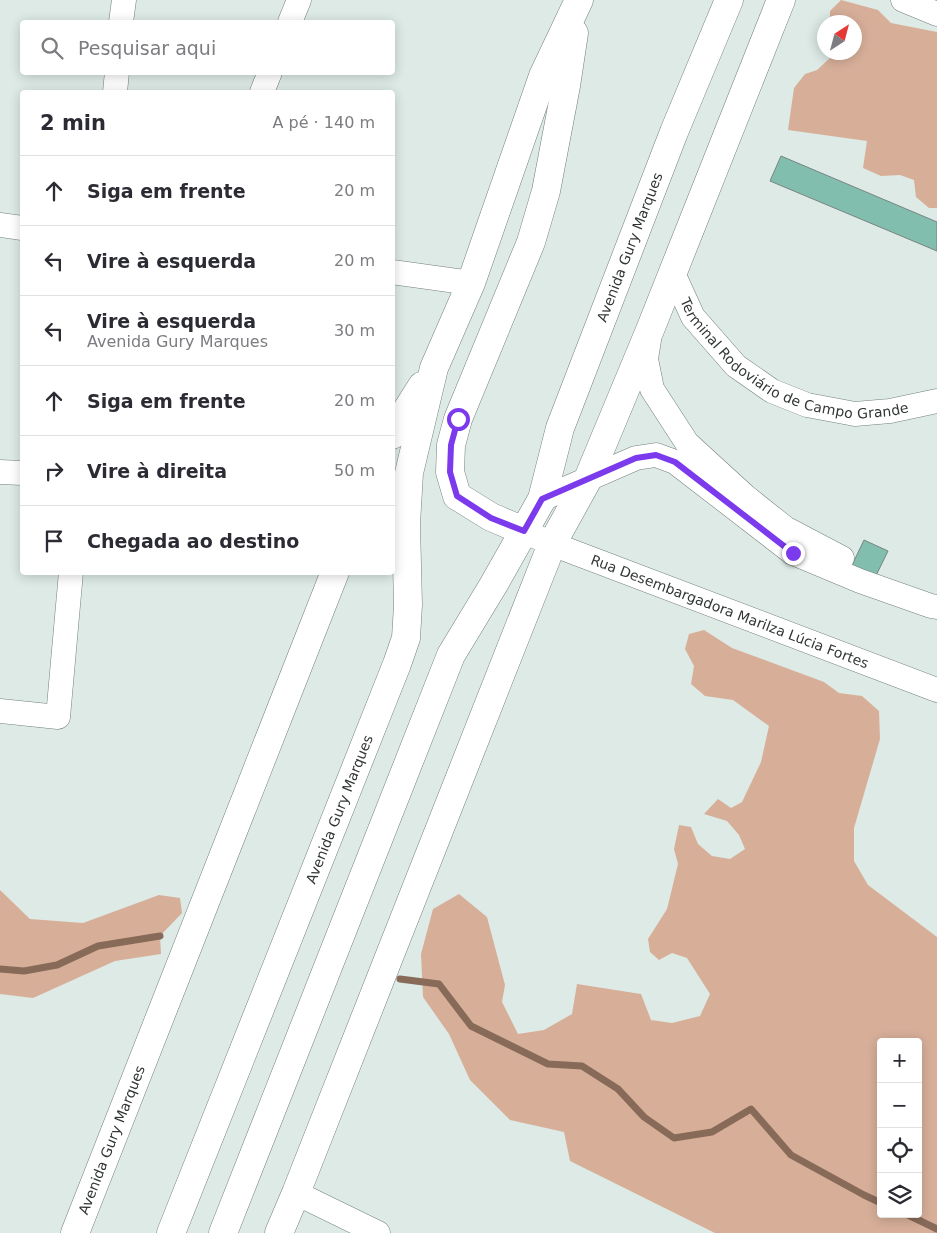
<!DOCTYPE html>
<html lang="pt">
<meta charset="utf-8">
<style>
:root{--surface:#fff;--page:#f7f7f7;--text:#2b2b33;--muted:#7c7c81;--line:#e1e1e2}
body{margin:0;font-family:"DejaVu Sans",sans-serif;background:var(--page);color:var(--text)}
.controls{position:absolute;right:15px;bottom:15px;display:grid;overflow:hidden;border-radius:5px;box-shadow:0 2px 12px #0003}
.controls button{width:45px;height:45px;display:grid;place-items:center;padding:0;border:0;border-bottom:1px solid var(--line);background:var(--surface);color:var(--text);font:25px sans-serif}
.compass{position:absolute;left:817px;top:15px;width:45px;height:45px;border-radius:50%;background:var(--surface);box-shadow:0 2px 12px #0003;rotate:36deg}
.stop{position:absolute;width:15px;height:15px;margin:-11px;border:4px solid #7c3aed;border-radius:50%;background:#fff}
.stop.end{background:#7c3aed;border-color:#fff;box-shadow:0 1px 5px #0008}
.list{margin:0;padding:0;list-style:none}
h2{display:flex;justify-content:space-between;align-items:center;height:65px;margin:0;padding:0 20px;font-size:21px}
h2 small{font-size:16px;font-weight:400;color:var(--muted)}
.list li{display:grid;grid-template-columns:32px 1fr auto;gap:15px;align-items:center;box-sizing:border-box;height:70px;padding:0 20px;border-top:1px solid var(--line)}
.list b{display:block;font-size:19px;white-space:nowrap}
.list p{margin:0;font-size:16px;white-space:nowrap;color:var(--muted)}
.list em{font-size:16px;font-style:normal;color:var(--muted)}
.icon{flex:none;width:28px;height:28px;fill:none;stroke:currentColor;stroke-width:2;stroke-linecap:round;stroke-linejoin:round}
.map{position:relative;flex:none;width:937px;height:1233px;overflow:hidden}
.search{position:absolute;background:var(--surface);box-shadow:0 2px 12px #0003;left:20px;top:20px;width:375px;height:55px;display:flex;align-items:center;gap:12px;box-sizing:border-box;padding:0 18px;border-radius:5px;color:var(--muted);font-size:19px}
.panel{position:absolute;background:var(--surface);box-shadow:0 2px 12px #0003;left:20px;top:90px;width:375px;height:485px;border-radius:5px}
.map>svg:first-child{display:block}
.green{fill:#d7af99;fill-rule:evenodd}
.lines{fill:none;stroke-linecap:round;stroke-linejoin:round}
.stream{stroke:#886a59;stroke-width:7}
.building{fill:#82beae;stroke:#788481}
.minor-casing{stroke:#74807c;stroke-width:25}
.major-casing{stroke:#74807c;stroke-width:29}
.minor{stroke:#fff;stroke-width:24}
.major{stroke:#fff;stroke-width:28}
.route{stroke:#7c3aed;stroke-width:6}
.labels{text-anchor:middle;dominant-baseline:central;stroke-width:4;stroke-linejoin:round;paint-order:stroke}
.street-label{font-size:14px;fill:#323735;stroke:#ddeae6}
</style>
<div class="map">
<svg width="937" height="1233" viewBox="0 0 937 1233">
<rect width="100%" height="100%" fill="#ddeae6"/>
<!-- green -->
<g class="green">
<polygon points="841,0 878,10 891,23 937,32 937,208 929,208 916,197 914,180 900,175 881,176 863,168 867,141 788,130 794,88 805,74 817,70 830,58 830,53 854,52 854,22 830,22 830,11"/>
<path d="M704,630L732,648L824,682L839,693L862,696L879,711L880,739L854,828V861L868,885L937,937V1233H715L570,1161L564,1132L510,1120L470,1080L449,1034L423,997L421,954L433,909L459,894L487,917L505,985L502,1002L518,1034L544,1030L572,1014L577,984L641,994L651,1020L672,1023L700,1016L710,994L687,958L672,953L659,960L650,952L648,939L667,909L678,864L674,849L679,825L691,827L698,844L712,856L730,859L745,849L739,835L727,821L704,814L718,799L731,808L742,802L761,762L769,726L733,700L705,696L691,684L694,666L685,649L689,634ZM881,1042H918V1214H881Z"/>
<polygon points="0,890 30,919 83,923 159,895 180,898 182,913 160,936 161,954 115,961 33,998 0,994"/>
</g>
<g class="lines">
<!-- stream -->
<g class="stream">
<polyline points="0,969 24,971 57,965 98,946 160,936"/>
<polyline points="400,979 439,984 471,1026 548,1064 582,1066 618,1089 644,1117 674,1138 712,1132 751,1109 791,1155 864,1195 881,1203"/>
<polyline points="906,1214 937,1229"/>
</g>
</g>
<!-- building -->
<g class="building">
<polygon points="781,156 937,222 937,251 770,181"/>
<polygon points="864,540 888,551 868,592 845,580"/>
</g>
<g class="lines">
<defs>
<g id="minor">
<polyline points="903,0 937,14"/>
<polyline points="121,22 124,0"/>
<polyline points="290,22 299,0"/>
<polyline points="115,92 117,72"/>
<polyline points="262,92 270,72"/>
<polyline points="0,225 22,228"/>
<path id="s1" d="M672,271L693,317L736,366L772,391L807,405L855,414L890,411L937,401"/>
<polyline points="392,272 471,283"/>
<polyline points="649,340 646,359 652,389 687,443 746,497 785,528 842,558"/>
<polyline points="0,472 22,473"/>
<polyline points="542,499 636,458 656,455 675,462 793,553 860,581 931,606 937,607"/>
<path id="s2" d="M524,531L552,544L937,690"/>
<polyline points="0,711 58,717 71,572"/>
<polyline points="296,1193 378,1233"/>
</g>
<g id="major">
<polyline points="392,435 403,416 422,386"/>
<polyline points="524,531 491,517 457,496 450,472 451,445 458,419 531,242 546,191 566,86 574,33"/>
<path id="s3" d="M75,1233L335,572"/>
<path id="s4" d="M171,1233L397,664L406,638L408,605L406,524L409,473L434,368L471,283L543,76L579,0"/>
<path id="s5" d="M223,1233L451,655L494,584L542,499L560,428L674,132L729,0"/>
<polyline points="279,1233 296,1193 552,544 588,479 650,330 781,0"/>
</g>
</defs>
<!-- minor casing -->
<use href="#minor" class="minor-casing"/>
<!-- major casing -->
<use href="#major" class="major-casing"/>
<!-- minor -->
<use href="#minor" class="minor"/>
<!-- major -->
<use href="#major" class="major"/>
</g>
<g class="lines">
<!-- route -->
<polyline class="route" points="458,419 451,445 450,472 457,496 491,518 524,531 542,499 636,458 656,455 675,462 793,553"/>
</g>
<g class="labels">
<!-- street labels -->
<g class="street-label">
<text stroke="none"><textPath href="#s5" startOffset="1069">Avenida Gury Marques</textPath></text>
<text stroke="none"><textPath href="#s1" startOffset="165">Terminal Rodoviário de Campo Grande</textPath></text>
<text stroke="none"><textPath href="#s2" startOffset="221">Rua Desembargadora Marilza Lúcia Fortes</textPath></text>
<text stroke="none"><textPath href="#s4" startOffset="456">Avenida Gury Marques</textPath></text>
<text stroke="none"><textPath href="#s3" startOffset="100">Avenida Gury Marques</textPath></text>
</g>
</g>
</svg>
<div class="controls">
<button>+</button>
<button>−</button>
<button><svg class="icon" aria-label="locate" viewBox="0 0 24 24"><circle cx="12" cy="12" r="6"/><path d="M12 2v4M12 18v4M2 12h4M18 12h4"/></svg></button>
<button><svg class="icon" aria-label="layers" viewBox="0 0 24 24"><path d="M12 4l9 5-9 5-9-5zM3 14l9 5 9-5"/></svg></button>
</div>
<svg class="compass" viewBox="-18 -18 36 36"><path d="M0-13l5 13h-10z" fill="#e53935"/><path d="M0 13l5-13h-10z" fill="#7c7c81"/></svg>
<div class="stop" style="left:458px;top:419px"></div>
<div class="stop end" style="left:793px;top:553px"></div>
<div class="search"><svg class="icon" aria-label="search" viewBox="0 0 24 24"><circle cx="10" cy="10" r="6"/><path d="M15 15l6 6"/></svg>Pesquisar aqui</div>
<section class="panel">
<h2>2 min<small>A pé · 140 m</small></h2>
<ul class="list">
<li><svg class="icon" aria-label="ahead" viewBox="0 0 24 24"><path d="M12 20V5M6 11l6-6 6 6"/></svg><div><b>Siga em frente</b></div><em>20 m</em></li>
<li><svg class="icon" aria-label="left" viewBox="0 0 24 24"><path d="M17 20v-9H6M10 6l-5 5 5 5"/></svg><div><b>Vire à esquerda</b></div><em>20 m</em></li>
<li><svg class="icon" aria-label="left" viewBox="0 0 24 24"><path d="M17 20v-9H6M10 6l-5 5 5 5"/></svg><div><b>Vire à esquerda</b><p>Avenida Gury Marques</p></div><em>30 m</em></li>
<li><svg class="icon" aria-label="ahead" viewBox="0 0 24 24"><path d="M12 20V5M6 11l6-6 6 6"/></svg><div><b>Siga em frente</b></div><em>20 m</em></li>
<li><svg class="icon" aria-label="right" viewBox="0 0 24 24"><path d="M7 20v-9h11M14 6l5 5-5 5"/></svg><div><b>Vire à direita</b></div><em>50 m</em></li>
<li><svg class="icon" aria-label="arrive" viewBox="0 0 24 24"><path d="M6 21V4h12l-3 4 3 4H6"/></svg><div><b>Chegada ao destino</b></div></li>
</ul>
</section>
</div>
